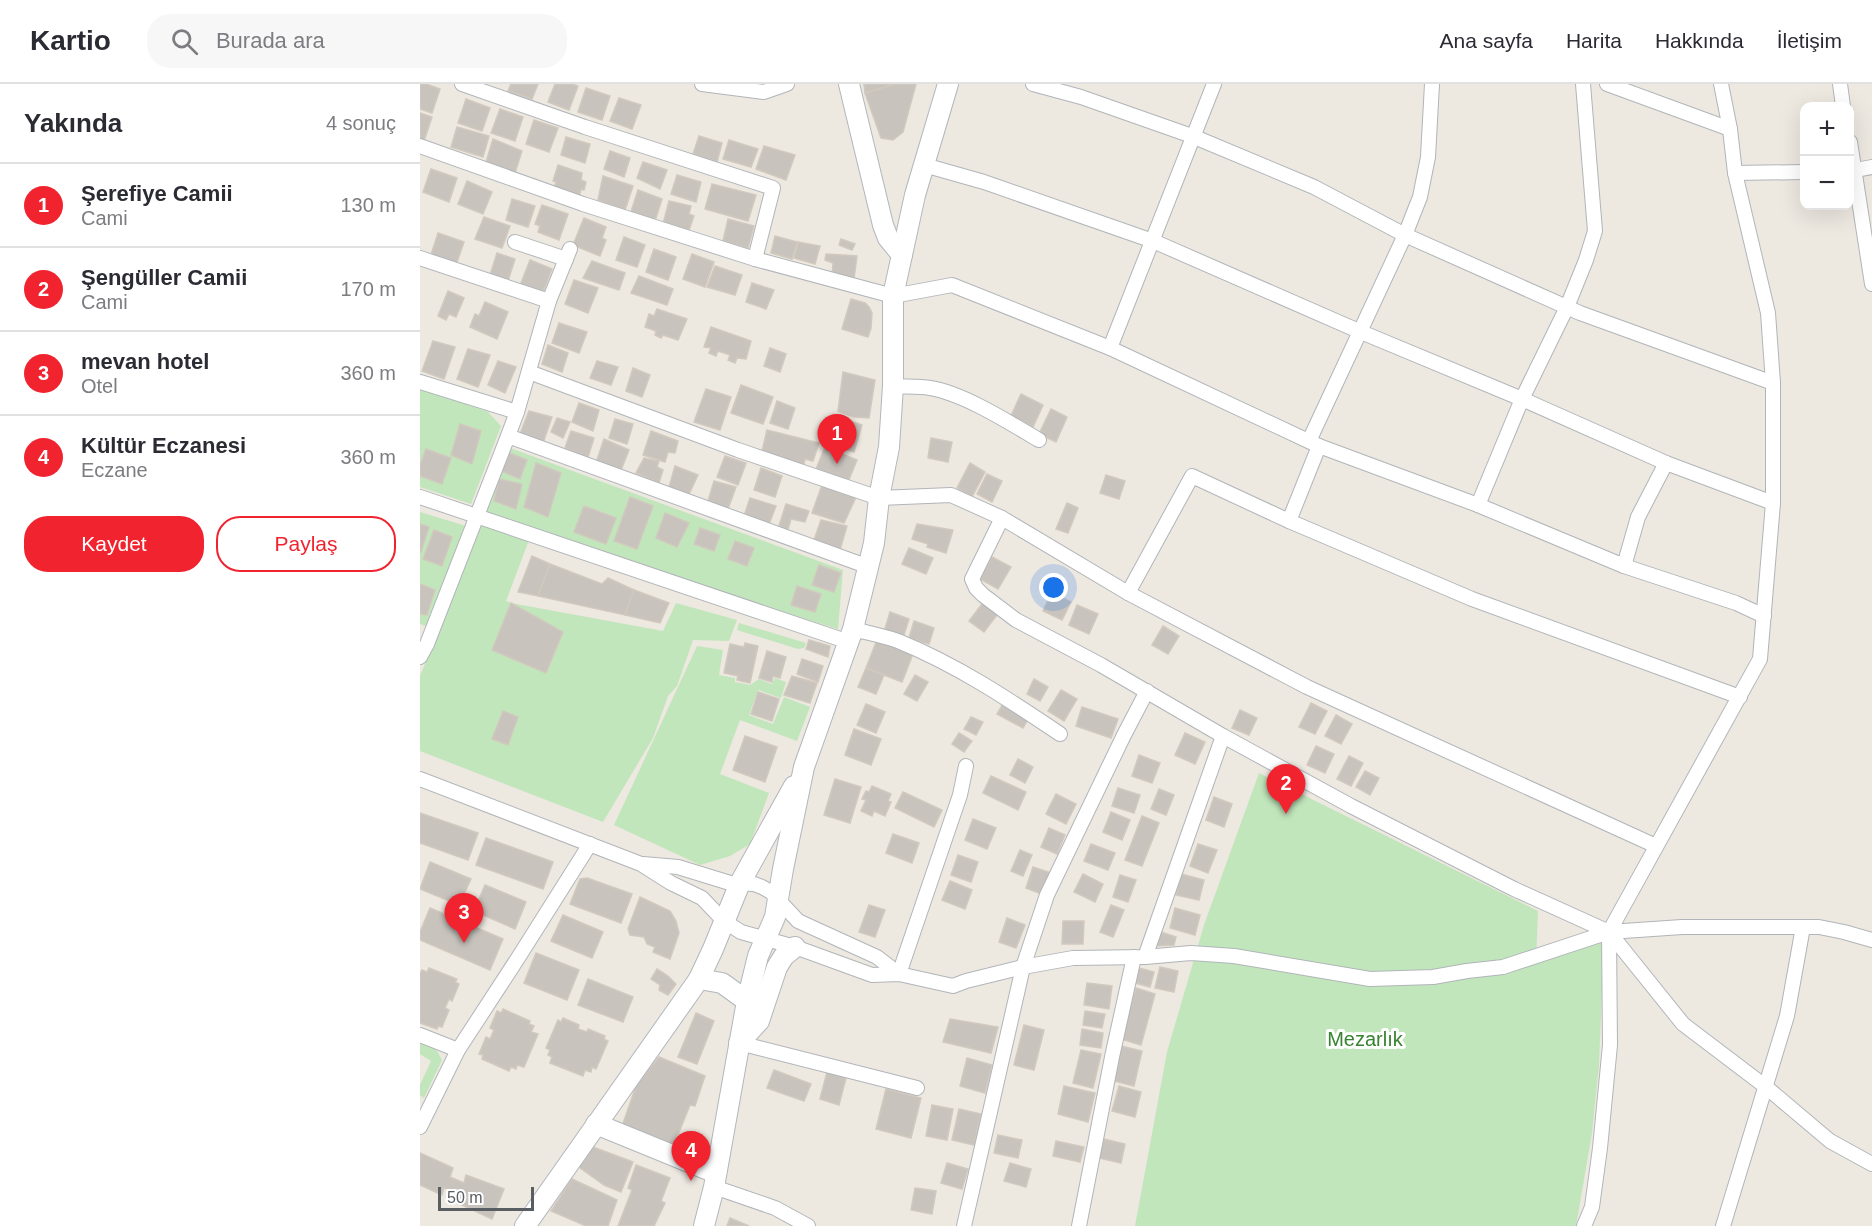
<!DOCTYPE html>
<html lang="tr">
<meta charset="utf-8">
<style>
:root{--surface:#fff;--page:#f7f7f7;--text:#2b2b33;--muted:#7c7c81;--line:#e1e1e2;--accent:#f0232f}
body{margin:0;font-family:Arial,sans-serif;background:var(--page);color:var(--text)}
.controls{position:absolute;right:18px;top:18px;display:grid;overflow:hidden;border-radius:12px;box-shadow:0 6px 24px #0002}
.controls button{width:54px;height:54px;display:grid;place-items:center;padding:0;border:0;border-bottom:2px solid var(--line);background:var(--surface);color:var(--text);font:30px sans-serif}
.scale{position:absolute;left:18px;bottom:15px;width:96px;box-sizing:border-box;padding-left:6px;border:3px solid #595e62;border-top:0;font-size:16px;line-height:21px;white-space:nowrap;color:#595e62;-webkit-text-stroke:4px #fff;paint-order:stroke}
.you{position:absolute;left:634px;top:504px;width:21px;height:21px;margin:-15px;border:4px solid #fff;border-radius:50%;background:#1a73e8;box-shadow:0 0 0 9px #1a73e833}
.badge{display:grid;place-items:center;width:39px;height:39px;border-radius:50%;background:var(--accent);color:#fff;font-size:20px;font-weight:700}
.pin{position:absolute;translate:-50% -50px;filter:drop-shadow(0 2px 3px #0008)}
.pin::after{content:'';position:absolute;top:32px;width:21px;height:18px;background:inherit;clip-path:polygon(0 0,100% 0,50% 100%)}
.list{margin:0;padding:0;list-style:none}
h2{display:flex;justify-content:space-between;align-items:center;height:78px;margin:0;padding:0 24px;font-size:26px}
h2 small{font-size:20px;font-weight:400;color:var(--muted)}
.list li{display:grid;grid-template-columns:39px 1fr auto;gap:18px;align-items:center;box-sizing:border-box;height:84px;padding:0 24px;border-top:2px solid var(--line)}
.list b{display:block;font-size:22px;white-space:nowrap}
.list p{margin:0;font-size:20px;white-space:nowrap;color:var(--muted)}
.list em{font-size:20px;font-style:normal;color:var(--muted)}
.actions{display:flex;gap:12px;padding:18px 24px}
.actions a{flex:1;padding:14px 0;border:2px solid var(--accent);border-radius:24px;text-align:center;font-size:21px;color:var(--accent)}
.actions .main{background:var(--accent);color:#fff}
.icon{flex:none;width:33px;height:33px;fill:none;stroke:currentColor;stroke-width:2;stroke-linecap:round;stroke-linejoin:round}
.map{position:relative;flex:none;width:1452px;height:1142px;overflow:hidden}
header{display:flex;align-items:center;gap:36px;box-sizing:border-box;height:84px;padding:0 30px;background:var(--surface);border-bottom:2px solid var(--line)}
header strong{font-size:28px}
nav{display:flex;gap:33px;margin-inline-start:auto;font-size:21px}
.search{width:420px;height:54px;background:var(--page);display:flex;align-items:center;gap:15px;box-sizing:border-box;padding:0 21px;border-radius:24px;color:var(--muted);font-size:22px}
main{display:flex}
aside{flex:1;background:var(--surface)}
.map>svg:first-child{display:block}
.green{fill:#c1e6bb}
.building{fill:#c8c3bd;stroke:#d2c9be;stroke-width:1.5}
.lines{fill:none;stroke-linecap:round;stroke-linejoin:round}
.street-casing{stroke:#b1b5b9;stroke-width:16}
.secondary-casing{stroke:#b2b7bc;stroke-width:22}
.street{stroke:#fff;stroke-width:14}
.secondary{stroke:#fff;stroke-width:20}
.labels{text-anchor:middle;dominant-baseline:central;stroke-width:6;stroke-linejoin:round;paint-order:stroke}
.park-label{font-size:20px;fill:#37832f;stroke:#fff}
</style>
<header>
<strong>Kartio</strong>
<div class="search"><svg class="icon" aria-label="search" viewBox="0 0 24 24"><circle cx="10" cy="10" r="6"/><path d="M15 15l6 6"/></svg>Burada ara</div>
<nav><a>Ana sayfa</a><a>Harita</a><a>Hakkında</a><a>İletişim</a></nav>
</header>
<main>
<aside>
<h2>Yakında<small>4 sonuç</small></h2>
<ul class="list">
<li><span class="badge">1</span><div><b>Şerefiye Camii</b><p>Cami</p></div><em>130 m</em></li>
<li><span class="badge">2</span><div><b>Şengüller Camii</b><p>Cami</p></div><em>170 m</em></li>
<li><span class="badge">3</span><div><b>mevan hotel</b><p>Otel</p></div><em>360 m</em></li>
<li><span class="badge">4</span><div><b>Kültür Eczanesi</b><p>Eczane</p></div><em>360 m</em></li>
</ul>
<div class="actions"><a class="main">Kaydet</a><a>Paylaş</a></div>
</aside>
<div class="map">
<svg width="1452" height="1142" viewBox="0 0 1452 1142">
<rect width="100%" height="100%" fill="#ede8e0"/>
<!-- green -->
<g class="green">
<polygon points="0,304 68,328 81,342 51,420 0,403"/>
<polygon points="87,363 423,486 418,545 209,482 64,428"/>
<polygon points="0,428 46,442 9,543 0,540"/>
<polygon points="63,440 109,456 86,517 91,519 243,547 256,519 317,536 309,557 273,556 257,602 248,612 233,654 183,738 0,667 0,592 37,501 56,446"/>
<polygon points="319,539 386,559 384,564 378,565 317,546"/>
<polygon points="277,562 303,566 299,591 315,594 315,598 330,601 339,595 352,600 355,594 366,598 361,614 338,606 329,631 353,640 364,613 390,623 377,657 320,636 300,690 349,709 330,760 310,772 280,781 194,741"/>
<polygon points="839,689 1118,827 1116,878 1184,856 1179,981 1172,1049 1156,1142 715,1142 747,968 784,841"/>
<polygon points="0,958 16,965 22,976 4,1014 0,1011 0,1001 11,977 0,970"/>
</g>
<!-- building -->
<g class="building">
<polygon points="0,0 6,0 20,5 12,29 0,25"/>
<polygon points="91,0 118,0 112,15 88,7"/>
<polygon points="135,0 152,0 158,2 149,26 128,18"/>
<polygon points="444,0 475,0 445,9"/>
<polygon points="475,0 496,0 483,48 473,56 461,54 445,9"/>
<polygon points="166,4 190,12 182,36 158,28"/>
<polygon points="199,14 221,21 212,45 190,37"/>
<polygon points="46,15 70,24 62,47 38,39"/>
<polygon points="80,25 103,33 95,57 71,49"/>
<polygon points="0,29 12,33 4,57 0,56"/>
<polygon points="114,36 138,44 129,68 106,60"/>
<polygon points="37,43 69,52 63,73 31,63"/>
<polygon points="279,52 302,59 297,78 273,70"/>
<polygon points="146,53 170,60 165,79 141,71"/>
<polygon points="73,55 102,67 95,89 66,78"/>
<polygon points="309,56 338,65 331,83 303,75"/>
<polygon points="344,62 375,71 366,96 336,85"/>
<polygon points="190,67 210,74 204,93 184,85"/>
<polygon points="223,78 247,86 240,105 217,94"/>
<polygon points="138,81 162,89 161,96 166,98 164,106 161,105 159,113 133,106 136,98 133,97"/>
<polygon points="11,85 37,94 29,118 3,108"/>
<polygon points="257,91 281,98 276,118 251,110"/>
<polygon points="183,92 213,102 205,126 178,116"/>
<polygon points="47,97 72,108 63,130 38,120"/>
<polygon points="292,100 336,111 328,137 285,125"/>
<polygon points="218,106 242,115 234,140 210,131"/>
<polygon points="92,115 115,122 108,143 86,136"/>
<polygon points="249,117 271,122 269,130 274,132 269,146 243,140"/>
<polygon points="122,121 148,130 139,156 118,148 120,142 115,140"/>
<polygon points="64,133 90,142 82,164 55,155"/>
<polygon points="164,134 186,143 182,154 186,156 180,172 153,161"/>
<polygon points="308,135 334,142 328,164 303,157"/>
<polygon points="18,149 44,158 35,184 10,174"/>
<polygon points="355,152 377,158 372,175 351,169"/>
<polygon points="204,153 225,161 217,183 196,176"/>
<polygon points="421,155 435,160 432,166 419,161"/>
<polygon points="378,158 400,162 395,180 374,174"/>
<polygon points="234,165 256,173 248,196 226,188"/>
<polygon points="77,169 95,175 88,197 70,191"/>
<polygon points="272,170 294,178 285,203 263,195"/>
<polygon points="406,170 437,172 434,195 412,193 413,179 405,176"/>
<polygon points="110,176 132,185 121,213 99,204"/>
<polygon points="172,177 205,189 199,206 163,194"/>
<polygon points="295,182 322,191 315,211 287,203"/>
<polygon points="219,192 253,205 247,221 211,209"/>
<polygon points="154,196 178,204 168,229 145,220"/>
<polygon points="332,199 354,206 346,225 326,218"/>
<polygon points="28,207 44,214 36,233 29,230 26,236 18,232"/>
<polygon points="431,215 445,219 449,223 452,229 451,244 448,253 422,245"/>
<polygon points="65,218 88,228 77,255 50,243 55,230 59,232"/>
<polygon points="237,225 267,235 258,256 243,251 241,254 235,251 236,247 225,243 229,230 234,232"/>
<polygon points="139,239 167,248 159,269 132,259"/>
<polygon points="291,243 331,257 326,275 317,274 315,279 308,276 310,271 298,267 296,272 289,269 291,264 284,263"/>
<polygon points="13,257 35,263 24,295 2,287"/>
<polygon points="128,261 148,269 142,288 122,280"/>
<polygon points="350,264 366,270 360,288 344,282"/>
<polygon points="48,265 70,271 58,303 37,295"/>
<polygon points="78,277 96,283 85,309 68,301"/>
<polygon points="177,277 198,283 191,301 170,294"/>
<polygon points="213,284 230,291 222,313 206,307"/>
<polygon points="423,288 455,296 449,334 434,333 418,327"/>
<polygon points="321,301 353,313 343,340 311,329"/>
<polygon points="286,305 311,313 300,346 274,338"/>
<polygon points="601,310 623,321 613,343 591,332"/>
<polygon points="357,317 375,324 368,345 350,339"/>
<polygon points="159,319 179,326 173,347 152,338"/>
<polygon points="631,325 647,333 636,358 619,350"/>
<polygon points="109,327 132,333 122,362 100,350"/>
<polygon points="419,333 442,341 434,368 412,360"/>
<polygon points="137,334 150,338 143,354 131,348"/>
<polygon points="195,335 213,340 207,360 189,354"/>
<polygon points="40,340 61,347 52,380 31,371"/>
<polygon points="347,346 399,359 393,377 385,375 383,384 341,371"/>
<polygon points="151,347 174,354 168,373 145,364"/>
<polygon points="231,347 258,357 255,369 248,368 245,378 223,371"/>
<polygon points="511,354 532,358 528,378 508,374"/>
<polygon points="184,355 209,366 201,386 176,379"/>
<polygon points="405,363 437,376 428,398 396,385"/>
<polygon points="6,365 31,374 22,400 0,392 0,381"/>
<polygon points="87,368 107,376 100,395 81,387"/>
<polygon points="305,372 326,379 318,401 297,393"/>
<polygon points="224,374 239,377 237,383 243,386 239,399 216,389"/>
<polygon points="116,379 141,389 128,433 104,423"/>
<polygon points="550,379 565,388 552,413 537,404"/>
<polygon points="255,382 278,391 269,410 249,403"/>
<polygon points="341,384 362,392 355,413 334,406"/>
<polygon points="567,390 582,397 572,418 557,410"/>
<polygon points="686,391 705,397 699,415 680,409"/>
<polygon points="79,395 102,400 96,425 74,417"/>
<polygon points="294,397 316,403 308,425 288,417"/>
<polygon points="402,401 437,411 424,439 392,429"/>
<polygon points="210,413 233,422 217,465 194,457"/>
<polygon points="330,414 356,422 348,443 324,432"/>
<polygon points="647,419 658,424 648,449 636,445"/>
<polygon points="366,420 389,427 385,438 371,435 367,449 358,445"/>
<polygon points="164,422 196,434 186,460 154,448"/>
<polygon points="245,429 269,439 257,463 236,454"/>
<polygon points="401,436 427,442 420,466 393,459"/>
<polygon points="0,440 9,443 1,468 0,467"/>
<polygon points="497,440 533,446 526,469 507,463 508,460 492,455"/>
<polygon points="280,444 300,451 294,467 274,460"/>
<polygon points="14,446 32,453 22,482 3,475"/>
<polygon points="315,457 334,464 327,482 308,475"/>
<polygon points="489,464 513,474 506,490 482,480"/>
<polygon points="112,472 130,480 118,512 98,508"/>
<polygon points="572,473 591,483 578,505 560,495"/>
<polygon points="130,480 182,500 188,494 214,506 205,531 118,512"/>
<polygon points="399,481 421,489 414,508 392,501"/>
<polygon points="0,500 15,506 7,531 0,530"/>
<polygon points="377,502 401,510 395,528 371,521"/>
<polygon points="214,506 249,519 240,539 205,531"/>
<polygon points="632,508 651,518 642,536 623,527"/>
<polygon points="565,516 580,527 564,548 549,537"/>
<polygon points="91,519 143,548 126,589 72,566"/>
<polygon points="657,521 678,530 669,550 649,541"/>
<polygon points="470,528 489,535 483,554 464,548"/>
<polygon points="494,537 514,544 509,560 489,554"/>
<polygon points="743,542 759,552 748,570 732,561"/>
<polygon points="389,556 410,562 408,573 386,565"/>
<polygon points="457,556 493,570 482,598 446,584"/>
<polygon points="325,559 338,562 330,599 317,596 318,592 304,589 310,560 324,563"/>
<polygon points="347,567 366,573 360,594 353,592 352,598 339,594"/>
<polygon points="382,575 403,582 398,598 377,590"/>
<polygon points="446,584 464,591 456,610 438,603"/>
<polygon points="495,591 508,598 497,617 484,610"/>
<polygon points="372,592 397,599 390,619 364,611"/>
<polygon points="614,595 628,603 620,617 607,610"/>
<polygon points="641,606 657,615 644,637 628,627"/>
<polygon points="338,608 359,615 352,637 331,630"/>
<polygon points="584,618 610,632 603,644 577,630"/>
<polygon points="891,619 907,627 895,650 879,643"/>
<polygon points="446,620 465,628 456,649 437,641"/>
<polygon points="662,623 698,635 691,654 656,642"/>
<polygon points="820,626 837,634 829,651 812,644"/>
<polygon points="83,627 98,633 88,661 72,655"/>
<polygon points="916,631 932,640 921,660 905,652"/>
<polygon points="551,633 563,638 556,651 544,645"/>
<polygon points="434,645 461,655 451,681 425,671"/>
<polygon points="539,649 552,657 544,668 532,660"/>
<polygon points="765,649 785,658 775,680 755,671"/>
<polygon points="325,652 357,663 345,698 313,686"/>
<polygon points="896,662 914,670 905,689 887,681"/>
<polygon points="719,671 740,679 732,699 712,692"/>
<polygon points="929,672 943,679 931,702 917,695"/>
<polygon points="598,675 613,683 605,699 590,691"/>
<polygon points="945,687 959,694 950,711 936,703"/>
<polygon points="571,692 606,708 598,726 563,709"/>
<polygon points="415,695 441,703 430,739 404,731"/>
<polygon points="452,702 471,710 468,717 471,718 465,732 454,727 452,732 441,727 446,716 442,715 446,707 449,708"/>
<polygon points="698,704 720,711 714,729 692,722"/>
<polygon points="739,705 754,711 746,731 731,725"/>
<polygon points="483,708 522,726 514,743 475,724"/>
<polygon points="636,710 656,720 646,740 626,730"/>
<polygon points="794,713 812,720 804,743 786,736"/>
<polygon points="691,728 710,736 702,756 683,748"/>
<polygon points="0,729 58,749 48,776 0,759"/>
<polygon points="722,732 739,739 722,782 705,776"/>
<polygon points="553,735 576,744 567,765 545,756"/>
<polygon points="629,744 645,751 637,770 621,763"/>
<polygon points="473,750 499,759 492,779 466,769"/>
<polygon points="66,754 133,778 123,805 56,781"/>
<polygon points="671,760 695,769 688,786 664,777"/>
<polygon points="778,760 797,766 788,789 770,782"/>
<polygon points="600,766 612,771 603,792 591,787"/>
<polygon points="538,771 558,778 551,798 531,791"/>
<polygon points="10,778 51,795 39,821 0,805"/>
<polygon points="613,783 631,789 624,811 606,804"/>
<polygon points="663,790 683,800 675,818 654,808"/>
<polygon points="761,790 784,796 779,816 756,811"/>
<polygon points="700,791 716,796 708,818 693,813"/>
<polygon points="167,794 212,810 201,839 150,820 160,795"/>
<polygon points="530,797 552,806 545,825 522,816"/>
<polygon points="65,801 106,818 95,845 54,827"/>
<polygon points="220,813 250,827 256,837 259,849 250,875 233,868 235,863 227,860 224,853 210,851 208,845"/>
<polygon points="449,821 465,826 455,853 439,848"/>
<polygon points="691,821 704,826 693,853 680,848"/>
<polygon points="10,824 83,855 70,886 0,856 0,848"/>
<polygon points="755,824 780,831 775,851 750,844"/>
<polygon points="143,831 183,848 172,874 131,857"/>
<polygon points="587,834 605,841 596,864 579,858"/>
<polygon points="643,837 664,837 663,860 642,860"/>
<polygon points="741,848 756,853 754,861 736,862"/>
<polygon points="116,869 159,886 147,916 104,899"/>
<polygon points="740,883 758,887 754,908 735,904"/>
<polygon points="9,884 37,895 35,898 39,900 32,917 29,915 25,924 29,926 22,943 18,942 17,945 0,939 0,890 2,886 7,888"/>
<polygon points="719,884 734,888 730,903 715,899"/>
<polygon points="237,885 248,892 256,900 248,911 239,906 240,901 231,895"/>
<polygon points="168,895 213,913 203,938 158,921"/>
<polygon points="667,899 692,902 689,925 664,921"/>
<polygon points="716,904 735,910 721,961 701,955"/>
<polygon points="83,925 110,937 109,940 114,942 111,948 118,950 104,983 97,981 96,985 91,983 89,987 62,975 63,971 59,970 66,953 70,955 74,946 70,944 77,927 81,929"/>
<polygon points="665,927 685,930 682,944 663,941"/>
<polygon points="276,929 294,937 277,980 258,973"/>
<polygon points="143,934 159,941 158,945 167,948 168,945 185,952 184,955 188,957 176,985 172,983 171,988 165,986 163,992 130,979 132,973 128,971 130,966 126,964 138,936 141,938"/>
<polygon points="530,935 578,943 571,969 523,958"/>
<polygon points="604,941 624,946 614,986 594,981"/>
<polygon points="662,945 683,949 681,964 660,961"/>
<polygon points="701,962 722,967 714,1002 694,997"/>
<polygon points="661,966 681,970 673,1004 653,999"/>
<polygon points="239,973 285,992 275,1022 270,1021 251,1068 200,1048 216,1002"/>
<polygon points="547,974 572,981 565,1009 540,1002"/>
<polygon points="354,986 391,1000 384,1017 347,1004"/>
<polygon points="407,988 426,994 419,1021 400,1015"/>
<polygon points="644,1002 675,1009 668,1038 638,1030"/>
<polygon points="699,1002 721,1008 715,1033 692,1027"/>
<polygon points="466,1005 501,1014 491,1054 456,1045"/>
<polygon points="512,1021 533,1025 527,1056 506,1052"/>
<polygon points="539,1025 561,1030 554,1061 532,1056"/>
<polygon points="578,1051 602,1056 598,1074 574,1069"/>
<polygon points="684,1055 705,1060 701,1079 679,1074"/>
<polygon points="636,1057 664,1063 660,1078 633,1072"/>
<polygon points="173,1063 213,1078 201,1108 184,1101 159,1083"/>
<polygon points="0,1069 33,1084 30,1093 44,1099 46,1091 84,1105 72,1135 33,1117 37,1108 24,1104 22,1111 0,1101"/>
<polygon points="527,1079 548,1085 542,1105 521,1099"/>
<polygon points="590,1079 611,1085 606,1103 584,1097"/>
<polygon points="216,1081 250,1094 241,1117 245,1119 234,1142 198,1142 212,1106 208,1104"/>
<polygon points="152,1095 197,1116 188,1142 166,1142 131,1127"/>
<polygon points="495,1104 516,1107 512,1130 491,1126"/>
<polygon points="310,1134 329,1142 307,1142"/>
</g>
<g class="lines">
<defs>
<g id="street">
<polyline points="42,0 165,43 353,104 335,175"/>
<polyline points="282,0 344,8 367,0"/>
<polyline points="613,0 661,13 772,52 894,103 985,151 1160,229 1353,299"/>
<polyline points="1187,0 1310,45"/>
<polyline points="1420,0 1423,22"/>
<polyline points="1430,58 1452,200"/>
<polyline points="0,62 163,120 335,175 473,212 532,201 690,264 899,362 1058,421 1204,482 1316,519 1344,532"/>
<polyline points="504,81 564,98 733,157 941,248 1102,315 1246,379 1353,419"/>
<polyline points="1430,87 1452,83"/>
<polyline points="1315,89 1384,88"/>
<polyline points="95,158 146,175"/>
<polyline points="0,174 129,217"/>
<polyline points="690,264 794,0"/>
<polyline points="109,288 318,366 459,414 531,411 582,434 708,509 887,603 1236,762"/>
<polyline points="0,298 97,328"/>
<path d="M473,302C485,303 498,302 510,304C543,309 590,339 619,356"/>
<polyline points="88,352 449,483"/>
<polyline points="889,357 985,151 1000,113 1008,73 1012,0"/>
<polyline points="0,413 429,558"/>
<polyline points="1058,421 1102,315 1147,223 1166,176 1175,147 1163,0"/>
<polyline points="582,434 552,495 556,504 563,511 596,536 681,581 803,652 931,722 1094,805 1189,848 1263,940 1346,1003 1410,1057 1452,1080"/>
<polyline points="869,437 899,362"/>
<polyline points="1204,482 1218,433 1246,379"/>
<polyline points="708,509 772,392 869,437 1052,515 1320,613"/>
<path d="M433,545C448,549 464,552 478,557C537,581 588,615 640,650"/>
<polyline points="0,573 7,560 88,352 97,328 129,217 150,165"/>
<polyline points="0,695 221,780 251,799 282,814 304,837 321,848 375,863 452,891 479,890 533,902 546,897 603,883 653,874 725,873 771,869 814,872 950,895 1013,893 1047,887 1083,883 1189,848 1262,843 1399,843 1424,848 1452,856"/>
<polyline points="223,780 258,783 310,799 334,800 342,803 351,808 378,837 457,873 479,890"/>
<polyline points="725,873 803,652"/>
<polyline points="479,890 540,711 546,682"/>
<polyline points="0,951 38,966"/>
<polyline points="319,959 497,1004"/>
<polyline points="0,1043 38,966 98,874 170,760"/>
<polyline points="294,1103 355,1124 388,1142"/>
<polyline points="544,1142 603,883 627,811 704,651 727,607"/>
<polyline points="659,1142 692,973 714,873"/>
<polyline points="1164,1142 1172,1123 1180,1064 1190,961 1189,848 1340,575 1353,419 1353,299 1348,229 1315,89 1310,45 1301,0"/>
<polyline points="1303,1142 1367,932 1383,843"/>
</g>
<g id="secondary">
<polyline points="429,0 463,141 468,154 482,171"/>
<polyline points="279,895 302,899 327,917"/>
<polyline points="319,959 339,937 357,883 364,872 375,863"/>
<polyline points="176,1040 296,1089"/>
<polyline points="105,1142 279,895 293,865 320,799 374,702"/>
<polyline points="284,1142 294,1103 327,917 338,872 355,833 363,785 384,683 433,545 454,459 459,414 469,363 473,302 473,212 495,111 528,0"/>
</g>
</defs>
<!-- street casing -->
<use href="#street" class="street-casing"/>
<!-- secondary casing -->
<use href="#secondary" class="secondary-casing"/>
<!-- street -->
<use href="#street" class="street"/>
<!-- secondary -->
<use href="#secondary" class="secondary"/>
</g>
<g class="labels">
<!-- park labels -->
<g class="park-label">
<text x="945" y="955">Mezarlık</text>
</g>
</g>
</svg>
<div class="controls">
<button>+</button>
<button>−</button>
</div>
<div class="scale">50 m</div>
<div class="you"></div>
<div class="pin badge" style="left:417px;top:380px">1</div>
<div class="pin badge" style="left:866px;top:730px">2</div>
<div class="pin badge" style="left:44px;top:859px">3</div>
<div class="pin badge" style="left:271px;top:1097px">4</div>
</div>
</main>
